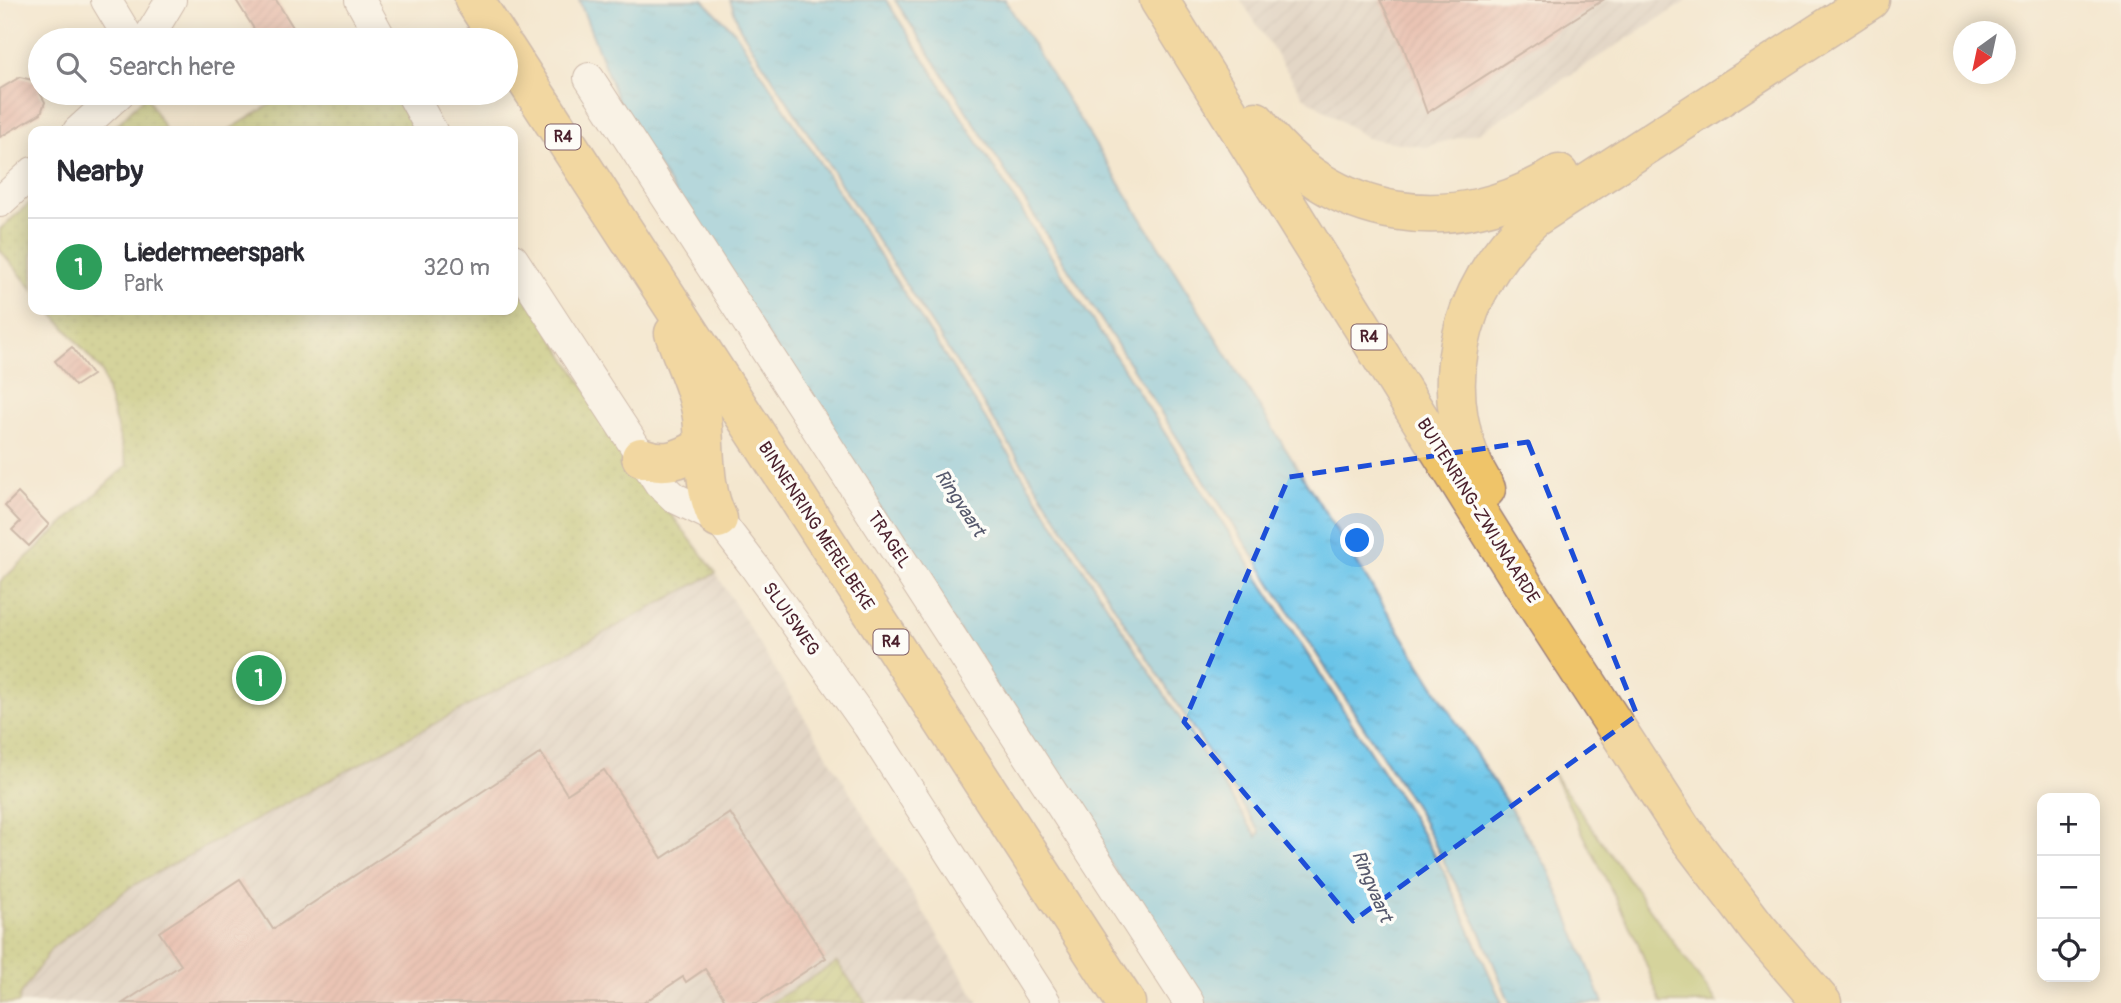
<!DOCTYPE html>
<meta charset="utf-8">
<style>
:root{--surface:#fff;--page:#f7f7f7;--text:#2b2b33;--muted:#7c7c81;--line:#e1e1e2;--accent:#d93025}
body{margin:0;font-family:Pangolin,sans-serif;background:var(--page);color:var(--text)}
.controls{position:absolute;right:21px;bottom:21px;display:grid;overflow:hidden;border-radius:14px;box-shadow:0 4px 18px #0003}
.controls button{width:63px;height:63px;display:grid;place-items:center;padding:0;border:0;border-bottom:2px solid var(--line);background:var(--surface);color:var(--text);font:35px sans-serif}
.compass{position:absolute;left:1953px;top:21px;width:63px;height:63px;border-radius:50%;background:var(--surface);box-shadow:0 4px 18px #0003;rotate:213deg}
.you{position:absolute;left:1358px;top:541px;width:24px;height:24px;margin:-18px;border:5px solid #fff;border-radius:50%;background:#1a73e8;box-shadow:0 0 0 10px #1a73e833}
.badge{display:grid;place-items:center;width:46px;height:46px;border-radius:50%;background:var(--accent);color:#fff;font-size:23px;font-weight:700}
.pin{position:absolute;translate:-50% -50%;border:4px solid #fff;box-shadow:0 2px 7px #0006}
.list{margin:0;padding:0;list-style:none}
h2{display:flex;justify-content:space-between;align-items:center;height:91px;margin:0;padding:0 28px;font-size:30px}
h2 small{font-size:23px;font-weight:400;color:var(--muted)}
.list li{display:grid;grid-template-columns:46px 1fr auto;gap:21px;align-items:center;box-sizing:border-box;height:98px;padding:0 28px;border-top:2px solid var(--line)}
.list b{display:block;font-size:26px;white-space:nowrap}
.list p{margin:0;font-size:23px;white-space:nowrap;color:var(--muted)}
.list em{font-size:23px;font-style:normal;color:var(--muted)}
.icon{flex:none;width:38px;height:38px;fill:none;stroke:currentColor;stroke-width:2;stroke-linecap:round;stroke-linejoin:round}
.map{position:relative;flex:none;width:2121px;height:1003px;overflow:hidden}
.search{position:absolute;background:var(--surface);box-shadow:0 4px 18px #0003;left:28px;top:28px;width:490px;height:77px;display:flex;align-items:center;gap:18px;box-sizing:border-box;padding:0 24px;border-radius:38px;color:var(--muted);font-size:26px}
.panel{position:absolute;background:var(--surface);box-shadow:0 4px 18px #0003;left:28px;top:126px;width:490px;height:189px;border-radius:14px}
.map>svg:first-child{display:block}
.industrial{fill:url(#industrial-furrows)}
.grass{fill:#afbb5d;stroke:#7c6d44;stroke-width:2}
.park{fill:url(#park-dots);stroke:#7c6d44;stroke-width:2}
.garden{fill:url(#garden-furrows);stroke:#7c6d44;stroke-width:2}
.water{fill:url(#water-ripples);stroke:#5a728a;stroke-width:2}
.building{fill:url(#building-hatch)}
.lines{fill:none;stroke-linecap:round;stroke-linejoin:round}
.minor-casing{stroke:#9f837d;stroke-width:32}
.highway-casing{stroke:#9f837d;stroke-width:41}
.minor{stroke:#fff;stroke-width:30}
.highway{stroke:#efc469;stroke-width:38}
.marked{fill:none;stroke:#1d4ed8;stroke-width:5;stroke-dasharray:14 9;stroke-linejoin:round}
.labels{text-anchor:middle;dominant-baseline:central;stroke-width:7;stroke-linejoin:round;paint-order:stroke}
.shield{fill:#fdfcf7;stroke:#806168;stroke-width:2}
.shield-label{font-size:16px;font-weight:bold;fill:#4a1f2b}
.street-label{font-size:18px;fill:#4a1f2b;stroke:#fdfcf7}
.water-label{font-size:19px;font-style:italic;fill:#56596d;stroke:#fdfcf7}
</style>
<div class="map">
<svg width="2121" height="1003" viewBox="0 0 2121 1003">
<defs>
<pattern id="industrial-furrows" width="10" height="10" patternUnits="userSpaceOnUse" patternTransform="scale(1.75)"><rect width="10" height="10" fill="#cec1ba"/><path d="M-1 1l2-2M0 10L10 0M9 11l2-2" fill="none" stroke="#b2a5a0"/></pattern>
<pattern id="park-dots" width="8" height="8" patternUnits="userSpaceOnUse" patternTransform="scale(1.75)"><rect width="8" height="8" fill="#afbb5d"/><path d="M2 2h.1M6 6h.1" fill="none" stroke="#90974d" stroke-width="1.8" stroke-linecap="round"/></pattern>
<pattern id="garden-furrows" width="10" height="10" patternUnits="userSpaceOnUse" patternTransform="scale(1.75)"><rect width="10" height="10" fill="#afbb5d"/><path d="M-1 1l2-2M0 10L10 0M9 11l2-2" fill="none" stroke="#90974d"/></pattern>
<pattern id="water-ripples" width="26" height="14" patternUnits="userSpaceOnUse" patternTransform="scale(1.75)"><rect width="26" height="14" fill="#6bc4e8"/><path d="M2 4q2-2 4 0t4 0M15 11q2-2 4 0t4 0" fill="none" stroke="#5ea8c7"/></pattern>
<pattern id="building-hatch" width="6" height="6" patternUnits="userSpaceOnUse" patternTransform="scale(1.75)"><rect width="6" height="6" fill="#de9993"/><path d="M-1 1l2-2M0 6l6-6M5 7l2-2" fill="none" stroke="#b67c78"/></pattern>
</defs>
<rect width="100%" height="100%" fill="#fdfcf7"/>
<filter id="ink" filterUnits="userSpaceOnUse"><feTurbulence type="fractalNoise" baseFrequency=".0143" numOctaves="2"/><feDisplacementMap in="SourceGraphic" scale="14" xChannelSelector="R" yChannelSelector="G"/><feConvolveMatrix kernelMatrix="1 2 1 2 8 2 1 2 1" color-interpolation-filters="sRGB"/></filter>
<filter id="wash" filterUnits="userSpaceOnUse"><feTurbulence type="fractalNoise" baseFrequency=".00686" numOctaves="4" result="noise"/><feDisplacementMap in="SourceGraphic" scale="28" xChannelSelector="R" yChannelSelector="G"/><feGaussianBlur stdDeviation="1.57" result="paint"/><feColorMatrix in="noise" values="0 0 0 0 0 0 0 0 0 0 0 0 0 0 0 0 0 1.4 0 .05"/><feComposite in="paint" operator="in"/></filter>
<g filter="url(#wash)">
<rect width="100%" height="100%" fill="#f4e7cf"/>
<!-- industrial -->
<g class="industrial">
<polygon points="1241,0 1688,0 1480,132 1425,147 1367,138 1303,96"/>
<polygon points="716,573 979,1003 866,1003 837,962 770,1003 19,1003 20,995 52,948 132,886"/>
</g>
<!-- grass -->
<polygon class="grass" points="1552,772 1717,1003 1661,1003 1638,943"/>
<!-- park -->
<g class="park">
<polygon points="289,93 396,93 421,131 227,131"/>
<polygon points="146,95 166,131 111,131"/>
<polygon points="33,200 33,290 0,250 0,229"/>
<polygon points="513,275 638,471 716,573 132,886 52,948 20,995 19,1003 0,1003 0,582 127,465 102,372 50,310 513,310"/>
</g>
<!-- garden -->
<polygon class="garden" points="837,962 866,1003 770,1003"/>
<!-- water -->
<g class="water">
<polygon points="579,0 703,0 735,32 1257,837 1260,832 740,28 730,0 886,0 1409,812 1443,870 1502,1003 1201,1003 622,111"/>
<polygon points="895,0 1005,0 1550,872 1603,1003 1510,1003 1480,931 1416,808"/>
</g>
<g id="blocks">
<!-- building -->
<g class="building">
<polygon points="236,0 276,0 301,40 261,40"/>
<polygon points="1380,0 1603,0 1427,113 1403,46"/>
<polygon points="20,77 40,82 40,93 45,102 41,113 0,137 0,89"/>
<polygon points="72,347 92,375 75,386 55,361"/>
<polygon points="18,493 49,525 29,546 12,530 20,522 5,506"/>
<polygon points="541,753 567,794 604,770 662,858 730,813 826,958 757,1003 727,1003 705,969 686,982 683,977 643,1003 123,1003 181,965 159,932 240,879 273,929"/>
</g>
</g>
</g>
<g filter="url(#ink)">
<use href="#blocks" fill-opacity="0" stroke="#9f837d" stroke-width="2"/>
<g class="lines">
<defs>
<g id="minor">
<polyline points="106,0 130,40"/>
<polyline points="360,0 382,40"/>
<polyline points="147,40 171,0"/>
<polyline points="589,78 1189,1003"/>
<polyline points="411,93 432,131"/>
<polyline points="78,131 120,93"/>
<polyline points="0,202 33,172"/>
<polyline points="513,259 659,483 675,498 718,519 754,566 868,726 1046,1003"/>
</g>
<g id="highway">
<polyline points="474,0 500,40"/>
<polyline points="1159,0 1524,586 1682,829 1758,929 1822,1003"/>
<polyline points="506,49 1126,1003"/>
<path d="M1256,121C1329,223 1456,240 1559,174"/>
<path d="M674,333C683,360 698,388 702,417C706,451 702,487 718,519"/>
<path d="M641,457C665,466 680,460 702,447"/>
<path d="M1486,489C1429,398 1457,286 1534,218L1870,0"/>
</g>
</defs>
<!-- minor casing -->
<use href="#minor" class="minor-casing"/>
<!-- highway casing -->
<use href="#highway" class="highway-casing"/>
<!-- minor -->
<use href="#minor" class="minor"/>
<!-- highway -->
<use href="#highway" class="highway"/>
</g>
</g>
<!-- marked area -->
<path d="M0 0H2121V1003H0ZM1528,442L1637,715L1353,921L1184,722L1289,477Z" fill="#f4e7cf" fill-opacity=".55" fill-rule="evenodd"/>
<path class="marked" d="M1528,442L1637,715L1353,921L1184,722L1289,477Z"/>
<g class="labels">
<!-- shield labels -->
<g class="shield">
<rect x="545.5" y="124.5" width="35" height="25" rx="5"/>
<rect x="1351.5" y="324.5" width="35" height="25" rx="5"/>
<rect x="873.5" y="629.5" width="35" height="25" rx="5"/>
</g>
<g class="shield-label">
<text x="563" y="137">R4</text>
<text x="1369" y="337">R4</text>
<text x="891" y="642">R4</text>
</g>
<!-- street labels -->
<g class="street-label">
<text transform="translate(1478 511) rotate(58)">BUITENRING-ZWIJNAARDE</text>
<text transform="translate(816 526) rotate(57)">BINNENRING MERELBEKE</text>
<text transform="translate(889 540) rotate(57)">TRAGEL</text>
<text transform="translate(791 619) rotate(55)">SLUISWEG</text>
</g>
<!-- water labels -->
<g class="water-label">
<text transform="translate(960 503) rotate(57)">Ringvaart</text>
<text transform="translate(1372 886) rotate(67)">Ringvaart</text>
</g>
</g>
</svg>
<div class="controls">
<button>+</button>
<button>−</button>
<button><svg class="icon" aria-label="locate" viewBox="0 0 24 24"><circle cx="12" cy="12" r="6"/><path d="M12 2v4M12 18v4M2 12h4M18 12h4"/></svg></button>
</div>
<svg class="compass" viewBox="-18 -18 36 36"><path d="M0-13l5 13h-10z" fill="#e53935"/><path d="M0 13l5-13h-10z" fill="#7c7c81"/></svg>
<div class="you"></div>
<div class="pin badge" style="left:259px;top:678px;background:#2e9e5b">1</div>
<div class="search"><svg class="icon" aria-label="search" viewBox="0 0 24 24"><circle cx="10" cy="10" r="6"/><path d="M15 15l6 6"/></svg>Search here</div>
<section class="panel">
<h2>Nearby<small></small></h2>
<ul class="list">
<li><span class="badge" style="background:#2e9e5b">1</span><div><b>Liedermeerspark</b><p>Park</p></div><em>320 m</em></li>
</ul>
</section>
</div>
